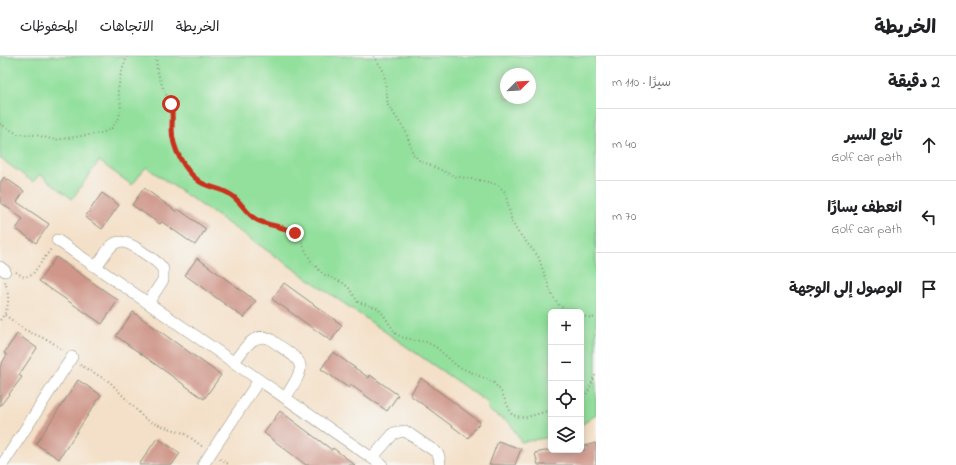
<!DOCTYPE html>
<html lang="ar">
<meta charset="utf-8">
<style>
:root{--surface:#fff;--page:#f2f2f2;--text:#202124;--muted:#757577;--line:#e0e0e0}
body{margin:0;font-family:"Indie Flower","Playpen Sans Arabic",sans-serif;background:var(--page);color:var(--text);direction:rtl}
.controls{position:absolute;right:12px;bottom:12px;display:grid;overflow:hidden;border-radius:6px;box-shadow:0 2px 10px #0003}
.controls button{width:36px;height:36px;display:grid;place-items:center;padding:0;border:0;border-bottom:1px solid var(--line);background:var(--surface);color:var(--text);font:20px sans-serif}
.compass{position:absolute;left:500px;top:12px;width:36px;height:36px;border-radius:50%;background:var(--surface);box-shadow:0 2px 10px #0003;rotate:66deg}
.stop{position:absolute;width:12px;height:12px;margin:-9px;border:3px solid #c8321e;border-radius:50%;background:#fff}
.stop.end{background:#c8321e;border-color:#fff;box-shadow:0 1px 4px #0008}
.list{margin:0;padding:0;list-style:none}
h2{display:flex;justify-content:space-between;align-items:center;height:52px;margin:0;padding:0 16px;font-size:17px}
h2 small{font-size:13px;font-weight:400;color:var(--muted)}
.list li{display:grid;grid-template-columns:26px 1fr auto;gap:12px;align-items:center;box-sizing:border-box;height:72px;padding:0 16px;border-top:1px solid var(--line)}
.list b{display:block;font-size:15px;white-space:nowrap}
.list p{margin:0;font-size:13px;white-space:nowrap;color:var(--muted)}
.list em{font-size:13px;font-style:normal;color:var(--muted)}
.icon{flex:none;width:22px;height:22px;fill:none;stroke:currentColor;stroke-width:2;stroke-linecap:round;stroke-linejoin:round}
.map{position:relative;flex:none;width:596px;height:409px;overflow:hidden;direction:ltr}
header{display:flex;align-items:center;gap:24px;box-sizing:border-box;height:56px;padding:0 20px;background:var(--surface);border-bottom:1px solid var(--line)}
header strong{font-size:19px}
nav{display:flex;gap:22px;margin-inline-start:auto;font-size:14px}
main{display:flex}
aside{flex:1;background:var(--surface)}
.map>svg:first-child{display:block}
.green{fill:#93e09d;stroke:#598e68;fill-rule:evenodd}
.building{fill:#cf9689}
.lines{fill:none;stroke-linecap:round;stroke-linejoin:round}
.street-casing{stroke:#8a8e7e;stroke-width:12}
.path{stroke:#8a8e7e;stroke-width:2;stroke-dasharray:1 3;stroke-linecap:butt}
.street{stroke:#fff;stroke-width:11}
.route{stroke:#c8321e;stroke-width:5}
</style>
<header>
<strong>الخريطة</strong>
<nav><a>الخريطة</a><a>الاتجاهات</a><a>المحفوظات</a></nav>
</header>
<main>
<aside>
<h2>2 دقيقة<small>سيرًا · 110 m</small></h2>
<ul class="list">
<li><svg class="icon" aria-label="ahead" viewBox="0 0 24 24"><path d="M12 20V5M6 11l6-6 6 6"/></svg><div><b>تابع السير</b><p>Golf car path</p></div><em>40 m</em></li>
<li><svg class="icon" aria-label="left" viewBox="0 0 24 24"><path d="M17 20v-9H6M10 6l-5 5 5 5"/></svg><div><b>انعطف يسارًا</b><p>Golf car path</p></div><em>70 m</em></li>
<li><svg class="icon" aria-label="arrive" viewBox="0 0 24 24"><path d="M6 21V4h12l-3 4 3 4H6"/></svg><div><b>الوصول إلى الوجهة</b></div></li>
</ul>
</aside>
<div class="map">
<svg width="596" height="409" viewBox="0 0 596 409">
<rect width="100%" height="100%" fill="#f6f6f2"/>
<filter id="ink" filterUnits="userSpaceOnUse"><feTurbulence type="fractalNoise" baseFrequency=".025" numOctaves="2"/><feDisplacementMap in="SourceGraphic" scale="8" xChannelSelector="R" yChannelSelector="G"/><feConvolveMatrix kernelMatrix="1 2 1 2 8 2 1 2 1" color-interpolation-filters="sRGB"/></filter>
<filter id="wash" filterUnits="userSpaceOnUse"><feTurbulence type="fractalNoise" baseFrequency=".012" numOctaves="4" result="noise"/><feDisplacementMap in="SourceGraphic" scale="16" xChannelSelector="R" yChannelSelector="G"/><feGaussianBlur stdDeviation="0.9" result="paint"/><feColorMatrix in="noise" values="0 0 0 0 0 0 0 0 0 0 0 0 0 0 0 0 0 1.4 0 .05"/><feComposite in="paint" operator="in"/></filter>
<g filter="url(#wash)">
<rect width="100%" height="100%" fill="#f4e0c8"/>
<!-- green -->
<path class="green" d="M0,0H596V359L581,369V256H551V381L521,386L510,367L489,355L487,346L146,111L132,129L99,105L72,143L40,118L33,126L0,102ZM506,18H530V42H506Z"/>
<g id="blocks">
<!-- building -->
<g class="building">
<polygon points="4,121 24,135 17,146 49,168 36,187 16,173 23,163 0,146 0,127"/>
<polygon points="144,132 177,156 178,153 206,173 195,189 162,166 160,168 132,149"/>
<polygon points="102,137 119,149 102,173 85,161"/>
<polygon points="56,201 118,244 102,268 39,225"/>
<polygon points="197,202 256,245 244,262 185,219"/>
<polygon points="284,227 342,269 331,285 272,243"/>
<polygon points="133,256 221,319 204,343 116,280"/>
<polygon points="17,278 37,292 19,319 22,321 0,350 0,310 7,299 4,297"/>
<polygon points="333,296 369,322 370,319 398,339 387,355 351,329 349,332 321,313"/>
<polygon points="421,322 480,366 468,382 410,339"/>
<polygon points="78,324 101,339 59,403 36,388"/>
<polygon points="280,355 332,394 333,392 355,409 306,409 264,377"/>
<polygon points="157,382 180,397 172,409 139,409"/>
<polygon points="498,385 521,393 515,409 489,409"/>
<polygon points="596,387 596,409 538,409 535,397 550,394 585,394 584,390"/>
</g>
</g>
</g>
<g filter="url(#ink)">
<use href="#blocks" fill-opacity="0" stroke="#8a8e7e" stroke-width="1"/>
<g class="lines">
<defs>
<g id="street">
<polyline points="57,184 382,409"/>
<polyline points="0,211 5,215"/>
<path d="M96,211C112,189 114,176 141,195C148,200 158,205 163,213V224L148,247"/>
<path d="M234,306C243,295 253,275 270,283C304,308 310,304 285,342"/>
<polyline points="372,402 394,377 405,375 436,396 439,400 440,409"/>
<polyline points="2,409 72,301"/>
<polyline points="203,409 259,324"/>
</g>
</defs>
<!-- street casing -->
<use href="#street" class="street-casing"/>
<!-- path -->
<g class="path">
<polyline points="156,0 157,14 163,32 171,49 174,88 180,103 189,115 200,126 230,138 245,154 255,163 266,168 288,172 295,177 300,183 311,205 323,218 343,227 349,232 358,246 377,252 383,258 396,278 404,282 426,286 436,291 457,310 493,326 501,335 512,359 524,362 551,354"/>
<polyline points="374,0 384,16 388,49 406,76 413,98 419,104 454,120 489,126 498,129 505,136 512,166 517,175 538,200 552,239 559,249 569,256"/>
<polyline points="0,68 18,78 36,79 55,84 102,77 112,72 119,62 121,49 118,35 120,21 127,0"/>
<polyline points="16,216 24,221 32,219 51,193"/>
<polyline points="5,259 25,274 50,285 63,294"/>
<polyline points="581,260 596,262"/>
<path d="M0,264C11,252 9,239 5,225"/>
<polyline points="80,309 110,326 144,362 153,367 184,377 203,391"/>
<polyline points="581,344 588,336 596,317"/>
<polyline points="220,403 230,409"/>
</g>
<!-- street -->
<use href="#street" class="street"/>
</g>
</g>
<g class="lines" filter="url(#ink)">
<!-- route -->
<path class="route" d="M171,48C173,57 172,64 172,73C172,92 184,114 200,126C209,132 222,132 231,139C241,145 246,158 257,164C269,170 283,170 295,177"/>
</g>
</svg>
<div class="controls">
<button>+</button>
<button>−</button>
<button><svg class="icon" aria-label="locate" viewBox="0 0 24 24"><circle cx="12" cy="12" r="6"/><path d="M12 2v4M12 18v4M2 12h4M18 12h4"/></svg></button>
<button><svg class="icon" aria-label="layers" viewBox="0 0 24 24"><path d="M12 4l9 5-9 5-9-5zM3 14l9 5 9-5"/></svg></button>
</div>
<svg class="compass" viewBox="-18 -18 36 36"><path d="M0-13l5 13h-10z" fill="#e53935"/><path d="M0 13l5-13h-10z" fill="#757577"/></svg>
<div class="stop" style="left:171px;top:48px"></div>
<div class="stop end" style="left:295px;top:177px"></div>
</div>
</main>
